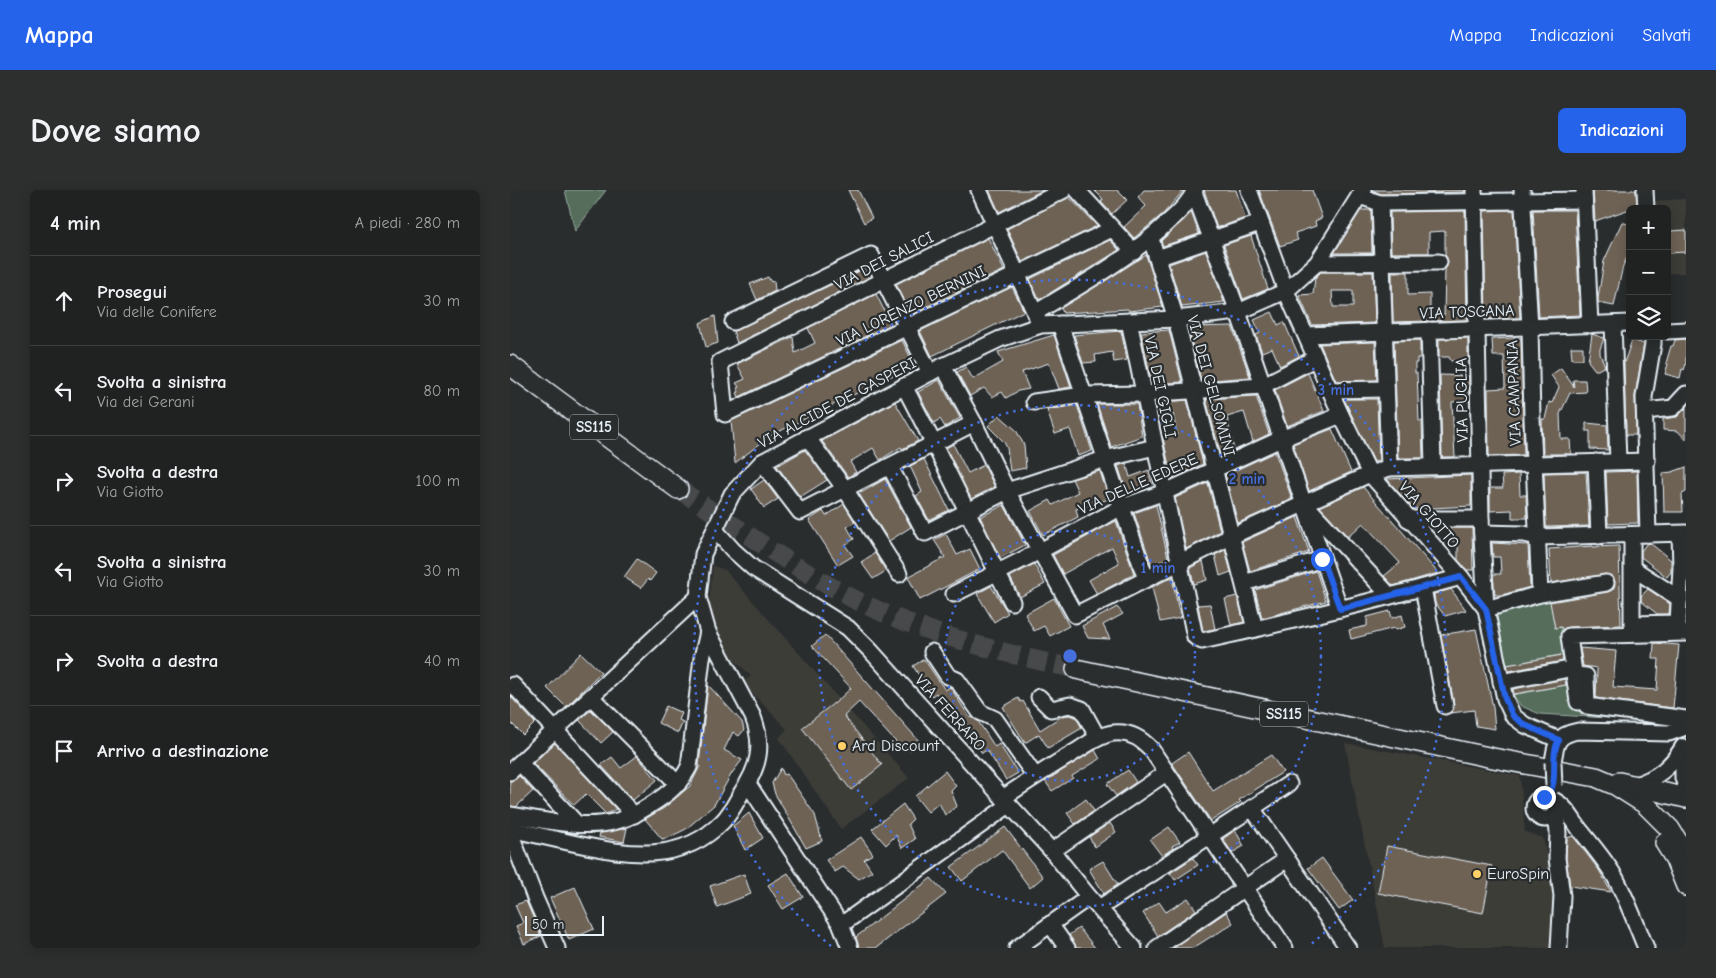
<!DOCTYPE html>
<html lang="it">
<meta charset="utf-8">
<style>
:root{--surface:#202222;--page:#2d2f2f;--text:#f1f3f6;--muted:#a2a4a5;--line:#3d3f40;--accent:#2563eb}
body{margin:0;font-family:"Comic Neue",sans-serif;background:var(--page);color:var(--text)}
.controls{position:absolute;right:15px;top:15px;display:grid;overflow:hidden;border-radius:8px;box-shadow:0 2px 12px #0003}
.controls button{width:45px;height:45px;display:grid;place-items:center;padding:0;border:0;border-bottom:1px solid var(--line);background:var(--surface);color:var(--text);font:25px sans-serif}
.scale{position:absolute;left:15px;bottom:12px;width:79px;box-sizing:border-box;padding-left:5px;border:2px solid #e8f1f8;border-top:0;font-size:14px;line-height:18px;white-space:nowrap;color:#e8f1f8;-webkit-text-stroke:4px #2a2d2e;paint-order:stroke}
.stop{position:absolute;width:15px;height:15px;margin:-11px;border:4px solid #2563eb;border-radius:50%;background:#fff}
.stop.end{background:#2563eb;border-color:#fff;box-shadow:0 1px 5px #0008}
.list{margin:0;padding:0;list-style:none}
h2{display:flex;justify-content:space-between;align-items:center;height:65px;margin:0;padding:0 20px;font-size:21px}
h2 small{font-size:16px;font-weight:400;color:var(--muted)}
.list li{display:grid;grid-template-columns:32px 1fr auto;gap:15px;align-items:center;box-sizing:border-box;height:90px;padding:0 20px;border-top:1px solid var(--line)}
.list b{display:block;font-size:19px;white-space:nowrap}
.list p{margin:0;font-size:16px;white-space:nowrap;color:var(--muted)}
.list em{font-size:16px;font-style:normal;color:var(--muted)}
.icon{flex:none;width:28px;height:28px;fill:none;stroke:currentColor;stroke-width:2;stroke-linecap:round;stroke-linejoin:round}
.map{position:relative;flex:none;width:1176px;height:758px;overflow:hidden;border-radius:8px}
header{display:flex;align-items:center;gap:30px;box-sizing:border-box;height:70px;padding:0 25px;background:var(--accent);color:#fff}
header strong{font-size:24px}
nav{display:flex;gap:28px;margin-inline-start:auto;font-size:18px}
.intro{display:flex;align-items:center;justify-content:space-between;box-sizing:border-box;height:120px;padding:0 30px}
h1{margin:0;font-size:35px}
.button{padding:12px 22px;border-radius:8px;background:var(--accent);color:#fff;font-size:18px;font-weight:700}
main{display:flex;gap:30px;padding:0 30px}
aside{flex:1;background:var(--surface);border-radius:8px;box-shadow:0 2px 12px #0003}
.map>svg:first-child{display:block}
.built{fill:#3e3d39}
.green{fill:#556d5a;stroke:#9eafa9}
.building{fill:#6e6254;stroke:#e8f1f8;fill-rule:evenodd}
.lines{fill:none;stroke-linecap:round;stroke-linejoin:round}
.major-tunnel{stroke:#464a4c;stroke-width:19;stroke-dasharray:19 9;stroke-linecap:butt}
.minor-casing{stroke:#e8f1f8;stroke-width:19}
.major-casing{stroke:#e8f1f8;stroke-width:22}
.minor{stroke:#2a2d2e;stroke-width:15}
.major{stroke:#2a2d2e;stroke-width:19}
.minor-bridge-casing{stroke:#e8f1f8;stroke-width:19;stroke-linecap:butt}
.minor-bridge{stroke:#2a2d2e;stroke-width:15}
.route{stroke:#2563eb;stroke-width:6}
.ring{fill:none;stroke:#466fde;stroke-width:2.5;stroke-dasharray:2.5 5}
.poi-dot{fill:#ffd166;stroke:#2a2d2e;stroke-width:2}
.labels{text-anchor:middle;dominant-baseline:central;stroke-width:4.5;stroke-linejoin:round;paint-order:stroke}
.shield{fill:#2a2d2e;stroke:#afb6bb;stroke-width:1}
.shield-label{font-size:15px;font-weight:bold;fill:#e8f1f8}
.street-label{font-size:16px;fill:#e8f1f8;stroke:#2a2d2e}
.poi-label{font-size:16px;fill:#e8f1f8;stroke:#2a2d2e;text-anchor:start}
.centre{fill:#466fde;stroke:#2a2d2e;stroke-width:2.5}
.ring-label{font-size:15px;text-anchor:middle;font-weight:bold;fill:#466fde;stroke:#2a2d2e;stroke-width:4.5;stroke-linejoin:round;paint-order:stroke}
</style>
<header>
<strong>Mappa</strong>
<nav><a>Mappa</a><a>Indicazioni</a><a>Salvati</a></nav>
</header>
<div class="intro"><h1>Dove siamo</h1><a class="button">Indicazioni</a></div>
<main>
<aside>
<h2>4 min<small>A piedi · 280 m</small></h2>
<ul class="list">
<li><svg class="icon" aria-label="ahead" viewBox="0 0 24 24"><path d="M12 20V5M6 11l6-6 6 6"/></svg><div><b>Prosegui</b><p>Via delle Conifere</p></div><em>30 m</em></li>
<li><svg class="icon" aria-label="left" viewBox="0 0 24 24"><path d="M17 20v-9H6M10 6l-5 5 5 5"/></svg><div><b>Svolta a sinistra</b><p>Via dei Gerani</p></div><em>80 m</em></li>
<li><svg class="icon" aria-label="right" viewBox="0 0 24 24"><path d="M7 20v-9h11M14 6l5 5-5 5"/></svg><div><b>Svolta a destra</b><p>Via Giotto</p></div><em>100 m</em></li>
<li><svg class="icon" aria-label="left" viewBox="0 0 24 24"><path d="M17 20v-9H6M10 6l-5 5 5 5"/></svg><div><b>Svolta a sinistra</b><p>Via Giotto</p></div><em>30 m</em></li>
<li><svg class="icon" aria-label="right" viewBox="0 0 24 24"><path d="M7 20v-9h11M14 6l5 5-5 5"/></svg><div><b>Svolta a destra</b></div><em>40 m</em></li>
<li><svg class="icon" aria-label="arrive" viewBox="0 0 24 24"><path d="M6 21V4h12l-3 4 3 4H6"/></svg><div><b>Arrivo a destinazione</b></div></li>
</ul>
</aside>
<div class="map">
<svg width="1176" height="758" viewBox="0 0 1176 758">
<rect width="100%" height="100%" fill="#2a2d2e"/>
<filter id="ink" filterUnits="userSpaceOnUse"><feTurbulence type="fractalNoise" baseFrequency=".02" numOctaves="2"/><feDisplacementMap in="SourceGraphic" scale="10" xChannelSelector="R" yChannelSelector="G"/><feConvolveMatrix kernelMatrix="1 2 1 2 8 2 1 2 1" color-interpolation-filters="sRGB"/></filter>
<g filter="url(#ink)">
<!-- built -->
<g class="built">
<polygon points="1176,9 1176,83 1157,83 1157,19 1144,19 1144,11"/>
<polygon points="203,376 215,380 399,588 331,639 269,548 277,539 232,493 241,486 219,465 206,439 200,425 199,413"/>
<polygon points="835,553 1010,586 1015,642 1033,648 1045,705 1045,724 1041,758 875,758"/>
</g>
<!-- green -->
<g class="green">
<polygon points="55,0 96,0 65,41"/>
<polygon points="1040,409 1045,438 1051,437 1055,464 997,475 986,424"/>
<polygon points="1060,494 1065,520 1132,527 1132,530 1030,524 1011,516 1003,505"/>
</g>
<!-- building -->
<g class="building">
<polygon points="338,0 348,0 362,28 354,33"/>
<polygon points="479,0 533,0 489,22"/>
<polygon points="584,0 607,0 617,10 602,24 591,12 593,9"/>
<polygon points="634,0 674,0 654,23 624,48 614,37 636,16 628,7"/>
<polygon points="694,0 726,0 735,28 707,38"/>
<polygon points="749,0 802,0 812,28 805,31 806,36 785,43 788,50 770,56"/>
<polygon points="862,0 955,0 955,2 871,4"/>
<polygon points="1083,0 1126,0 1127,19 1120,19 1085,31"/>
<polygon points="559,7 587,36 512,72 497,39"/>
<polygon points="851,20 861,20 862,63 824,63"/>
<polygon points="1004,20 1010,128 976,129 974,21"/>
<polygon points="1023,20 1065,20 1070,125 1029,127"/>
<polygon points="955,21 957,130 883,132 882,82 898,82 898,105 920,104 920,125 934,125 935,79 938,71 935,65 935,41 919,42 919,63 881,63 880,22"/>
<polygon points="681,22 689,44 653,56 651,51"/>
<polygon points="1112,32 1120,35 1120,61 1113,76 1104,116 1088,113 1088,108 1094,71"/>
<polygon points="1176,40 1176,62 1157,63 1157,47 1160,47 1160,41"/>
<polygon points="741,46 758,99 733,109 714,55"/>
<polygon points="478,48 494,80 401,124 386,94"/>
<polygon points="600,50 609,60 529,110 520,89"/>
<polygon points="696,61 714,112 672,117 659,74"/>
<polygon points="636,65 653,117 619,121 618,119 553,123 551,118"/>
<polygon points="354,79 358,88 227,153 223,141"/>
<path d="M811,82H863L865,133L802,135L789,105L803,104L805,88ZM822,101H843V117H823Z"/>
<polygon points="258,87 261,92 264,91 265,101 247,110 240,94"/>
<polygon points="502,97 514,121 422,166 410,141"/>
<polygon points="366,104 381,134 229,207 227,203 229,202 227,198 229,197 226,193 235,189 227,174 280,148 283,147 285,163 305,153 298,138"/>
<polygon points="762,122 768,135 774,132 789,166 770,176 762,158 752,162 746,145 750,143 744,130"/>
<polygon points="205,126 208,153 196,157 190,133"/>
<polygon points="722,136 740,187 691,191 678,137"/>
<polygon points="659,140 672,192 642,194 631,142"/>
<polygon points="611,141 617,170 604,172 602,162 585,165 586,172 573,173 564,145"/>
<polygon points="1082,144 1094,148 1090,159 1090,164 1095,176 1088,180 1085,180 1078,171"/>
<polygon points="544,145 561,197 549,199 539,173 512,182 519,199 508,201 496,208 492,202 482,207 474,198 460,206 447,182 456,177 463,189 493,172 488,162"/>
<polygon points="958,148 958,171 941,171 939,167 929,167 929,149"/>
<polygon points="1003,148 1011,148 1014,265 979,266 978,199 995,198 994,166 983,166 982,149"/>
<polygon points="1176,149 1176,174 1174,180 1172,179 1170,188 1155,184 1158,174 1156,173 1161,156 1163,156 1165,150"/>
<polygon points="392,150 404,175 260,246 225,273 221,231"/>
<polygon points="910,150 910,168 907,168 907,173 905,173 905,183 907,183 909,231 912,231 913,268 888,268 884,151"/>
<polygon points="1122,150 1134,154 1125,206 1126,245 1116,245 1114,173"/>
<polygon points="865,152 867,190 826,191 810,154"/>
<polygon points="1061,157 1073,157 1073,169 1062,169"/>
<polygon points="1051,178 1064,197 1063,190 1075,190 1076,202 1060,203 1050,224 1051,249 1060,249 1061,264 1033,264 1032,229 1035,229 1039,212 1042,213 1049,197 1041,185"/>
<polygon points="798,183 814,221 777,236 765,200"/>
<polygon points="930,185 959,186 959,211 942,212 945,267 932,267"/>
<polygon points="429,190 450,228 435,237 430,229 424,233 408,202"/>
<polygon points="746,206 759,244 743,252 734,222 717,227 724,260 711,266 696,209"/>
<polygon points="834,209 867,209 869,271 864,272"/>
<polygon points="677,210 693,274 662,289 653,248 667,245 663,224 649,227 646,213"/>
<polygon points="385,212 408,251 392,259 391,257 370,270 363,258 340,272 346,282 338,287 312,251"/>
<polygon points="587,214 627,214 632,246 601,257"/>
<polygon points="567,215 582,261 568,266 560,239 545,244 537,220"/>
<polygon points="1176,218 1176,250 1168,241 1153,240 1153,229 1167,227"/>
<polygon points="489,225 506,240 514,255 516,278 500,281 497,258 494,252 478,236"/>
<polygon points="1076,233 1097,235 1098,260 1080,259 1080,241 1076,241"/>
<polygon points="822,239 841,282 799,301 783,254"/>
<polygon points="443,254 458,283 474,275 485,297 461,309 436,258"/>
<polygon points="295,260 317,290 290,307 267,276"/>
<polygon points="765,262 782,309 728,333 715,285"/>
<polygon points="414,269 439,320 419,330 406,306 412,302 400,276"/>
<polygon points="616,273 620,287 639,280 642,294 617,303 608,276"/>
<polygon points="1176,277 1176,302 1172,304 1173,322 1154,322 1153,283 1162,282"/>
<polygon points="590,281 599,309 566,319 568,327 533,345 520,321 540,310 543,315 568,302 562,289"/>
<polygon points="1127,281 1128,333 1098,334 1096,282"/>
<polygon points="1076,282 1079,336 1036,337 1034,283"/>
<polygon points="1009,284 1010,305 1016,305 1017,328 1002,328 1002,320 980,321 980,298 993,298 992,285"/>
<polygon points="961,285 961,316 903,319 877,289"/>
<polygon points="375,289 401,337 379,351 349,304"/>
<polygon points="254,290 268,309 254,318 241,299"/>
<polygon points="698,293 710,341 676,359 665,308"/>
<polygon points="853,297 889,338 928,383 883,396 874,386 890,373 853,333 838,347 810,317"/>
<polygon points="334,314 345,332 337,337 344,349 335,355 343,366 328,375 299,330 313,321 316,326"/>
<polygon points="494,315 515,355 490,368 470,327"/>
<polygon points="646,315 658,368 642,376 624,323"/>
<polygon points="787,327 799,362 740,381 732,352"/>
<polygon points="606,331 624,384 587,404 579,390 609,373 602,357 553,384 543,365"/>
<polygon points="940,338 962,338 963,380 957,380 948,370 948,351 940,351"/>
<polygon points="436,344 447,365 460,359 470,379 410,410 398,387 435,367 424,350"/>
<polygon points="982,353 1018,355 1020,397 992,405 985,405 983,384 991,384 990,367 983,367"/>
<polygon points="1137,353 1140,353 1161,370 1161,382 1157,387 1131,367 1131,361"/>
<polygon points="1083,356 1083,357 1109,356 1111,435 1059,437 1053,440 1051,437 1045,438 1040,412 1098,402 1102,400 1105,392 1103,387 1095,384 1041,393 1039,359"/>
<polygon points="715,360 721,382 710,386 705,365"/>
<polygon points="365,363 376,381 363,389 351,372"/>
<polygon points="127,369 146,383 140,391 138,389 131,398 114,387"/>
<polygon points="693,371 697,390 684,394 680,378"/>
<polygon points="524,374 535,394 510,407 500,387"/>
<polygon points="806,381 816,411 752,428 745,400"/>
<polygon points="662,387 670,428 650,432 642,397"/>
<polygon points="481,396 498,423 484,432 467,404"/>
<polygon points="941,399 956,420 935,426 925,413 924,404"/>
<polygon points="1138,399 1160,414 1159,424 1147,424 1131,411 1131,406"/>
<polygon points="727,406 734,432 721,435 715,409"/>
<polygon points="544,408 559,436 540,446 534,436 524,441 515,424"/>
<polygon points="700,414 705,439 693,441 688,415"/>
<polygon points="607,417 613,424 593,435 600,449 578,448 572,436"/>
<polygon points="880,421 882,428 892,425 895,437 885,440 884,438 841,449 839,440 857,436 857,427"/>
<polygon points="966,439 983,517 985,539 966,536 964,520 941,523 944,514 931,445"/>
<polygon points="315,445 410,552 400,561 397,558 394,561 349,512 334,526 372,575 341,600 292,538 324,513 324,514 341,498 302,456"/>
<polygon points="1144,453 1169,455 1163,518 1086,508 1087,478 1073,476 1070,458 1106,461 1103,497 1147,500 1149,469 1143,469"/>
<polygon points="71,463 91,482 56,517 37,498"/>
<polygon points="1052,465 1053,471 999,481 997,475"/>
<polygon points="414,469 435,500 440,497 460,528 462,527 468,531 485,557 489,554 508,583 496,590 477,560 472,563 451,532 447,535 426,503 422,506 403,476"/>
<polygon points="1055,489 1056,495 1004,504 1003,499"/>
<polygon points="198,495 232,532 234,540 229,546 223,542 214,560 232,570 222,583 204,615 176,639 160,647 152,649 135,629 154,618 180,596 190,576 189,575"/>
<polygon points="0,506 25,533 13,545 0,532"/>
<polygon points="508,508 511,512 513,511 530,540 552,526 559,525 566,527 572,538 538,558 529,544 515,553 493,517"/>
<polygon points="156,516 172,523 169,530 173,532 168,543 148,533"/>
<polygon points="81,520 103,542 91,553 69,530"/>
<polygon points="45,553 106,619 96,624 76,604 64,615 23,573"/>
<polygon points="585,560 590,569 562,586 563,588 542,601 535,591"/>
<polygon points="678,562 703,601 761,565 773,582 729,610 731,612 701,631 662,573"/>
<polygon points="127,566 147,590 123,610 91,575 102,567 111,578"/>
<polygon points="271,578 274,585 277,584 305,625 312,651 296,658 265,604 262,593"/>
<polygon points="618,580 626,592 606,606 597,594"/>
<polygon points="435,581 446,596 441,601 447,616 435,625 429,613 418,622 405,606"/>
<polygon points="9,586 23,601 6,617 0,616 0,591"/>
<polygon points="576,609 584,621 565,634 557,623"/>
<polygon points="393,614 403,629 398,634 405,649 392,658 386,645 376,655 362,639"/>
<polygon points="239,623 253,648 235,660 223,636"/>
<polygon points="600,633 606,642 585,657 579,647"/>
<polygon points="495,637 533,687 520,698 492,660 452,691 441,677"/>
<polygon points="659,637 670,652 662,656 663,658 652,666 640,650"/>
<polygon points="117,638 114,652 89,647 90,643"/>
<polygon points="725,640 734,656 722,663 713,649"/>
<polygon points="1063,646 1089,680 1101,702 1060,696 1056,668 1057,648"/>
<polygon points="351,647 363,664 354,669 362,681 349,689 333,677 325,682 316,670"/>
<polygon points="877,656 982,676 973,723 868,703"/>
<polygon points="683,668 688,675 665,690 660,683"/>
<polygon points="812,668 843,710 829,720 798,678"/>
<polygon points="593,671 608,695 594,704 579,679"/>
<polygon points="278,683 293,707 273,719 258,695"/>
<polygon points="234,684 241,704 207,717 200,696"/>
<polygon points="421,688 436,704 366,758 349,758 346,747"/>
<polygon points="65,697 84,739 59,750 40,708"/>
<polygon points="678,708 686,720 648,746 633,723 649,712 656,722"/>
<polygon points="16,711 31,746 14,754 6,736 13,733 5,715"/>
<polygon points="716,722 723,733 702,747 702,746 683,758 664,758"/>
<polygon points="569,738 578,749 585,758 566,758 559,745"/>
</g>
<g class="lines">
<!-- major-tunnel -->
<path class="major-tunnel" d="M168,299C226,336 282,377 342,408C412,444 490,462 566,479"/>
<defs>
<g id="minor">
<polyline points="469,0 529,132"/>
<polyline points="554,0 210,172 215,224 602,39"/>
<polyline points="567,0 624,62"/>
<polyline points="739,0 776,101 831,225 860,284 951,387 976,419 995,509 1003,526 1015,535 1049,550"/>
<polyline points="964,0 971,329 976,419 1030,404 1096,393"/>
<polyline points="1012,0 1020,137 1022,228 1030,404"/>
<polyline points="1135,0 1136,19"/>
<polyline points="1074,1 1080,135"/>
<polyline points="684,2 728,122 830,419"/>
<polyline points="849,6 870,13 1074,10"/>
<polyline points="870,13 879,278"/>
<polyline points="641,49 666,129 745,439"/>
<polyline points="647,68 750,33"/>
<polyline points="807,73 929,72"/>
<path d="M525,123C571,95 619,69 658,32C669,23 679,13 685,0"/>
<path d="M619,131L685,447L692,451C779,432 865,411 951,387"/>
<polyline points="223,132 361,65 420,183"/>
<polyline points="550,134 636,389"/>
<polyline points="1103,134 1108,271"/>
<polyline points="919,140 923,275"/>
<polyline points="1157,141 1176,140"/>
<polyline points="796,145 1120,133"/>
<polyline points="433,176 464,233 497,301 565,425 722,346 860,284 879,278 1137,271"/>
<path d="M394,196C432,267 466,341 502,412"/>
<polyline points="820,200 876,199"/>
<polyline points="524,212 574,205 634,204 752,196 806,168"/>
<polyline points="1135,221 1163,218 1176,204"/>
<polyline points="297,247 335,299 389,384"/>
<polyline points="252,272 290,322 464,233"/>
<polyline points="1086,272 1089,346"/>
<polyline points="380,277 415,343 497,301 595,269 645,257"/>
<polyline points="798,317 880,406"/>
<polyline points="898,329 971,329"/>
<polyline points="205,340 223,360 243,378 338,438 361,461 493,608 542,661 579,707 624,758"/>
<polyline points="972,343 1014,344 1027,347 1176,343"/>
<polyline points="1138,344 1134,207 1143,154 1143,146"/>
<polyline points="1122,346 1122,434 1168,433 1171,377 1170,344"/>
<polyline points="1127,381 1170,409"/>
<polyline points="734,393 812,369"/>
<polyline points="913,398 935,516"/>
<polyline points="444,404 530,361 612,317 655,302 771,249 831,225"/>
<polyline points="422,462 438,486 447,490 470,522 485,529 525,586"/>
<polyline points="1064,485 1076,486 1077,516 1176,529"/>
<polyline points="991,492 1054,480"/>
<polyline points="3,495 124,625"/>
<polyline points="529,507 541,519 560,515 572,519 588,548"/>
<polyline points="82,508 168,594"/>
<polyline points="1068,512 1059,446 1176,443"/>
<polyline points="1173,557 1173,588 1176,597"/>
<path d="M1043,572C1046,552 1047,545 1068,541L1159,543L1176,537"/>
<polyline points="10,573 67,634"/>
<polyline points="0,582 188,407"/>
<polyline points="238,594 331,735 340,758"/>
<path d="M1125,595C1147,588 1161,577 1173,557"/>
<circle cx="1035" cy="618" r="11"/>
<path d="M493,608C516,592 540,577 565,562C576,555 589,545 603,543C618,541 631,548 641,559L775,758"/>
<path d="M1041,609C1055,614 1062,629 1070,640C1082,655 1095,670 1105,687C1117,709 1126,734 1136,758"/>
<polyline points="742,618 838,758"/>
<polyline points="1046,619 1048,643 1047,668 1052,706 1049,758"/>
<path d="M0,625C34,630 73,640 107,631C120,628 131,621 142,614C158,604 170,594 179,577L192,468L198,442"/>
<path d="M0,639C22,644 45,649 67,654C119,665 172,674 213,631C221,623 226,612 232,602C249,577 254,556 243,527L198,442L188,407L193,364L222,304L252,272L433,176L490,149L531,135L666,129L728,122L776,101L807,73L853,0"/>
<polyline points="0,642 25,708 47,758"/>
<polyline points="542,661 656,583"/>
<polyline points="589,718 779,594"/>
<polyline points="540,734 557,758"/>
<polyline points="331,735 499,615"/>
<polyline points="507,758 579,707"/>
<polyline points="647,758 777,669"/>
</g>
<g id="major">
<polyline points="0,175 168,299"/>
<polyline points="566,479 983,568 1086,587 1105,595 1135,614 1160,639 1176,665"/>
<polyline points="1109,592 1176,608"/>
<polyline points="1155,653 1165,669 1176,696"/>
</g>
</defs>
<!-- minor casing -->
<use href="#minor" class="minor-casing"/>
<!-- major casing -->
<use href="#major" class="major-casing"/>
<!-- minor -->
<use href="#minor" class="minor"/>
<!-- major -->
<use href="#major" class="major"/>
<defs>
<polyline id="minor-bridge" points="1043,572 1044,596"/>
</defs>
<!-- minor-bridge casing -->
<use href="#minor-bridge" class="minor-bridge-casing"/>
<!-- minor-bridge -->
<use href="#minor-bridge" class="minor-bridge"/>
</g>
</g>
<g class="lines" filter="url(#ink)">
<!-- route -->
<path class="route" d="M812,369L830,419L951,387L976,419L995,509L1003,526L1015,535L1049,550C1038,567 1052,597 1034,607"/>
</g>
<!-- distance rings -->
<g class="ring">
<circle cx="560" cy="466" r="125"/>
<circle cx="560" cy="466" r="251"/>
<path d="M321 756A376 376 0 1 1 799 756"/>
</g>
<!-- markers -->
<g class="poi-dot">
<circle cx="332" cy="556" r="5"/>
<circle cx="967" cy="684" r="5"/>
</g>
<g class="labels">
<!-- shield labels -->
<g class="shield">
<rect x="60" y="224.5" width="48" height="25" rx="4"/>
<rect x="750" y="511.5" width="48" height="25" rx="4"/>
</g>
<g class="shield-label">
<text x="84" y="237">SS115</text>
<text x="774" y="524">SS115</text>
</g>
<!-- street labels -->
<g class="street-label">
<text transform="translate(374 71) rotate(-27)">VIA DEI SALICI</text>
<text transform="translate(401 116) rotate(-26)">VIA LORENZO BERNINI</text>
<text transform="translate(957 122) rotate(-2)">VIA TOSCANA</text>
<text transform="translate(701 196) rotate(75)">VIA DEI GELSOMINI</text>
<text transform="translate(650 197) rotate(78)">VIA DEI GIGLI</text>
<text transform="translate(1004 203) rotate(-92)">VIA CAMPANIA</text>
<text transform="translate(952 210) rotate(-91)">VIA PUGLIA</text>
<text transform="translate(327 213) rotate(-28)">VIA ALCIDE DE GASPERI</text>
<text transform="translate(628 294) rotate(-24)">VIA DELLE EDERE</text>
<text transform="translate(919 325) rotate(49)">VIA GIOTTO</text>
<text transform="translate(440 523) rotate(48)">VIA FERRARO</text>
</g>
<!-- poi labels -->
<g class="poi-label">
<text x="342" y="556">Ard Discount</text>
<text x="977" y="684">EuroSpin</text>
</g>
</g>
<circle cx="560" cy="466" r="8" class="centre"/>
<g class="ring-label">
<text x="826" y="205">3 min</text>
<text x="737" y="294">2 min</text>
<text x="648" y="383">1 min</text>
</g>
</svg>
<div class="controls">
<button>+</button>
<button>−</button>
<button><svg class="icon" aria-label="layers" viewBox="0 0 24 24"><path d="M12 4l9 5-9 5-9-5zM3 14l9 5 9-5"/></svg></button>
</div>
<div class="scale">50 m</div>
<div class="stop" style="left:812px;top:369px"></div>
<div class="stop end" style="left:1034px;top:607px"></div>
</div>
</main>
